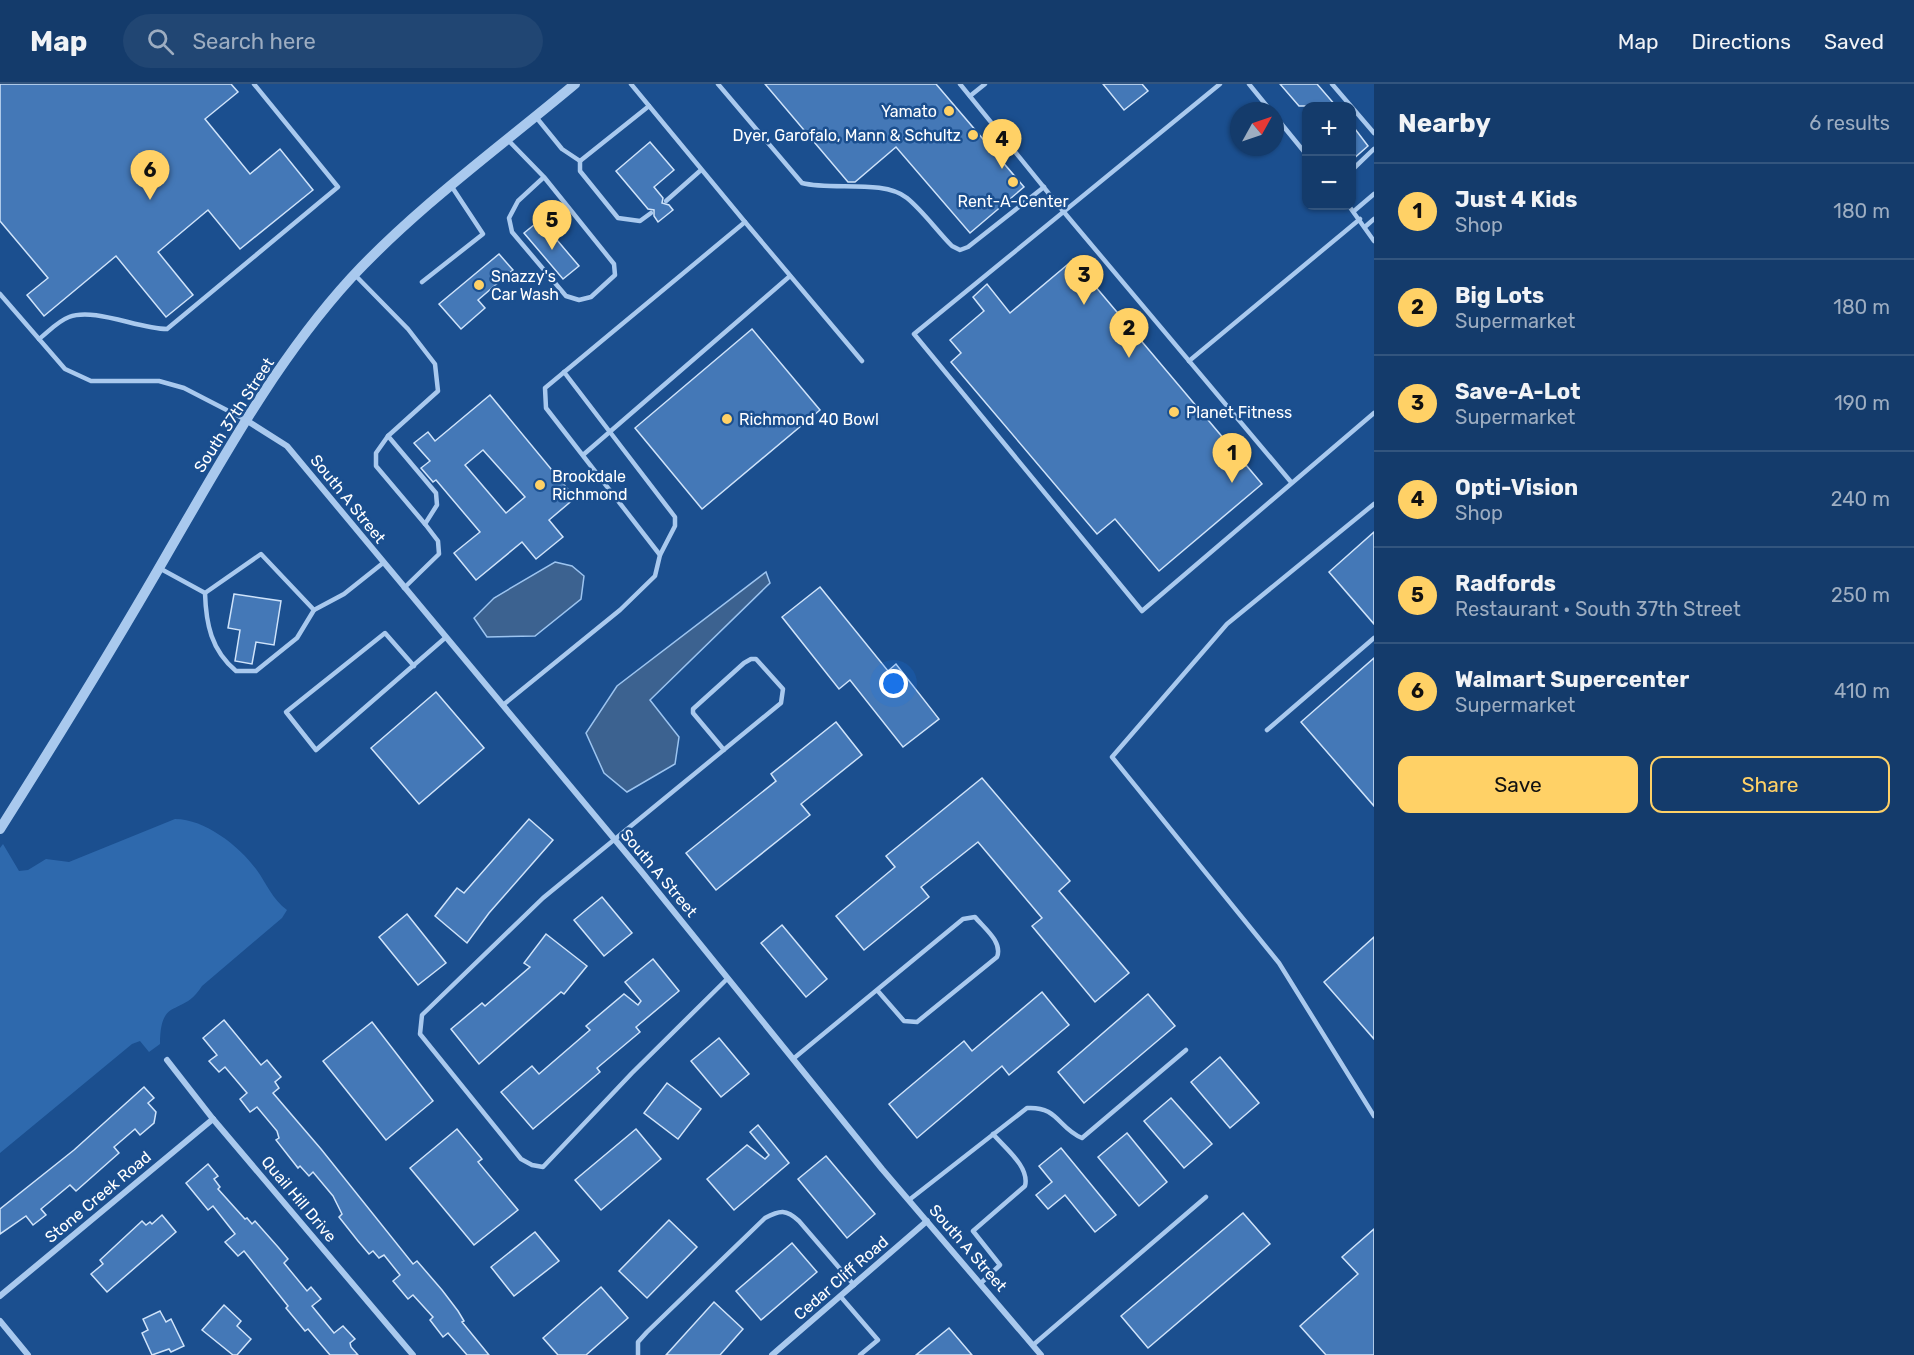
<!DOCTYPE html>
<meta charset="utf-8">
<style>
:root{--surface:#143b6b;--page:#214673;--text:#f1f3f6;--muted:#9dadc1;--line:#33557e;--accent:#ffd166}
body{margin:0;font-family:Rubik,sans-serif;background:var(--page);color:var(--text)}
.controls{position:absolute;right:18px;top:18px;display:grid;overflow:hidden;border-radius:12px;box-shadow:0 2px 4px #0004}
.controls button{width:54px;height:54px;display:grid;place-items:center;padding:0;border:0;border-bottom:2px solid var(--line);background:var(--surface);color:var(--text);font:30px sans-serif}
.compass{position:absolute;left:1230px;top:18px;width:54px;height:54px;border-radius:50%;background:var(--surface);box-shadow:0 2px 4px #0004;rotate:50deg}
.you{position:absolute;left:894px;top:600px;width:21px;height:21px;margin:-15px;border:4px solid #fff;border-radius:50%;background:#1a73e8;box-shadow:0 0 0 9px #1a73e833}
.badge{display:grid;place-items:center;width:39px;height:39px;border-radius:50%;background:var(--accent);color:#111;font-size:20px;font-weight:700}
.pin{position:absolute;translate:-50% -50px;filter:drop-shadow(0 2px 3px #0008)}
.pin::after{content:'';position:absolute;top:32px;width:21px;height:18px;background:inherit;clip-path:polygon(0 0,100% 0,50% 100%)}
.list{margin:0;padding:0;list-style:none}
h2{display:flex;justify-content:space-between;align-items:center;height:78px;margin:0;padding:0 24px;font-size:26px}
h2 small{font-size:20px;font-weight:400;color:var(--muted)}
.list li{display:grid;grid-template-columns:39px 1fr auto;gap:18px;align-items:center;box-sizing:border-box;height:96px;padding:0 24px;border-top:2px solid var(--line)}
.list b{display:block;font-size:22px;white-space:nowrap}
.list p{margin:0;font-size:20px;white-space:nowrap;color:var(--muted)}
.list em{font-size:20px;font-style:normal;color:var(--muted)}
.actions{display:flex;gap:12px;padding:18px 24px}
.actions a{flex:1;padding:14px 0;border:2px solid var(--accent);border-radius:12px;text-align:center;font-size:21px;color:var(--accent)}
.actions .main{background:var(--accent);color:#111}
.icon{flex:none;width:33px;height:33px;fill:none;stroke:currentColor;stroke-width:2;stroke-linecap:round;stroke-linejoin:round}
.map{position:relative;flex:none;width:1374px;height:1271px;overflow:hidden}
header{display:flex;align-items:center;gap:36px;box-sizing:border-box;height:84px;padding:0 30px;background:var(--surface);border-bottom:2px solid var(--line)}
header strong{font-size:28px}
nav{display:flex;gap:33px;margin-inline-start:auto;font-size:21px}
.search{width:420px;height:54px;background:var(--page);display:flex;align-items:center;gap:15px;box-sizing:border-box;padding:0 21px;border-radius:33px;color:var(--muted);font-size:22px}
main{display:flex}
aside{flex:1;background:var(--surface)}
.map>svg:first-child{display:block}
.green{fill:#2e69ad}
.water{fill:#3c6290;stroke:#9cc4f0;stroke-width:1.5}
.building{fill:#4478b7;stroke:#cfe3fa;stroke-width:1.5;fill-rule:evenodd}
.lines{fill:none;stroke-linecap:round;stroke-linejoin:round}
.service{stroke:#a9c9ee;stroke-width:4.5}
.minor{stroke:#a9c9ee;stroke-width:6}
.tertiary{stroke:#a9c9ee;stroke-width:10}
.poi-dot{fill:#ffd166;stroke:#1b4f8f;stroke-width:2}
.labels{text-anchor:middle;dominant-baseline:central;stroke-width:5;stroke-linejoin:round;paint-order:stroke}
.poi-label{font-size:16px;fill:#fff;stroke:#1b4f8f;text-anchor:start}
.street-label{font-size:16px;fill:#fff;stroke:#1b4f8f}
</style>
<header>
<strong>Map</strong>
<div class="search"><svg class="icon" aria-label="search" viewBox="0 0 24 24"><circle cx="10" cy="10" r="6"/><path d="M15 15l6 6"/></svg>Search here</div>
<nav><a>Map</a><a>Directions</a><a>Saved</a></nav>
</header>
<main>
<div class="map">
<svg width="1374" height="1271" viewBox="0 0 1374 1271">
<rect width="100%" height="100%" fill="#1b4f8f"/>
<!-- green -->
<path class="green" d="M175,735C205,735 239,762 256,785C267,800 272,815 287,826L282,834L202,902C182,934 160,911 160,960L149,968L140,957L132,960L0,1069V764L3,760L19,787L28,786L46,775L69,778Z"/>
<!-- water -->
<g class="water">
<polygon points="555,478 572,482 584,492 581,515 535,552 487,553 474,534 494,514"/>
<polygon points="766,488 770,499 650,616 679,653 675,680 627,708 604,689 586,649 617,602"/>
</g>
<!-- building -->
<g class="building">
<polygon points="0,0 231,0 238,8 205,35 250,90 280,65 313,106 240,165 208,126 158,168 193,211 166,233 116,172 44,232 27,211 48,194 0,137"/>
<polygon points="765,0 936,0 1024,103 970,149 896,63 855,98 848,98"/>
<polygon points="1103,0 1142,0 1148,7 1124,26"/>
<polygon points="1280,0 1317,0 1336,22 1299,22"/>
<polygon points="1352,41 1368,62 1352,76"/>
<polygon points="650,58 674,86 654,103 663,114 662,119 669,121 673,126 658,138 654,132 654,126 648,125 616,87"/>
<polygon points="540,136 579,182 563,195 524,149"/>
<polygon points="499,170 513,186 478,216 485,224 461,245 439,220"/>
<polygon points="1073,176 1262,400 1159,487 1115,435 1097,450 951,278 961,269 950,256 984,227 973,213 987,200 1010,229"/>
<polygon points="752,245 820,326 702,425 635,344"/>
<path d="M490,311L575,414L549,436L563,453L536,475L522,458L476,496L454,469L480,448L436,396L433,398L421,384L430,377L414,359L428,348L435,357ZM483,366L525,413L506,429L465,381Z"/>
<polygon points="1374,448 1374,540 1329,488"/>
<polygon points="820,503 888,587 896,580 939,635 903,663 850,596 839,605 782,533"/>
<polygon points="234,510 281,517 274,561 256,558 252,580 235,577 240,546 228,544"/>
<polygon points="1374,574 1374,722 1301,638"/>
<polygon points="436,608 484,664 419,720 371,664"/>
<polygon points="836,638 862,671 801,720 810,731 716,806 686,769 776,697 771,690"/>
<polygon points="982,694 1070,797 1059,807 1129,889 1095,918 1032,842 1042,834 978,758 921,803 929,813 864,866 836,832 895,783 886,772"/>
<polygon points="529,735 553,756 489,829 467,859 435,832 457,804 464,809"/>
<polygon points="602,813 632,849 604,872 574,836"/>
<polygon points="407,830 446,879 418,901 379,853"/>
<polygon points="782,841 827,895 806,913 761,859"/>
<polygon points="546,850 587,882 564,910 561,908 479,980 451,945 482,919 485,922 530,883 524,879"/>
<polygon points="1374,853 1374,955 1324,898"/>
<polygon points="653,875 679,907 636,943 640,948 597,984 600,988 533,1045 501,1008 532,982 539,990 590,946 586,942 624,910 638,921 641,917 625,898"/>
<polygon points="1042,908 1069,941 1009,991 1002,982 917,1054 889,1020 964,957 972,967"/>
<polygon points="1148,910 1175,942 1084,1019 1058,988"/>
<polygon points="224,936 261,981 267,976 281,993 275,998 279,1004 273,1009 321,1065 413,1180 417,1177 442,1206 458,1227 464,1237 462,1238 489,1271 467,1271 448,1249 443,1253 430,1236 433,1233 413,1211 408,1215 393,1197 400,1191 384,1171 379,1174 373,1167 369,1170 358,1157 339,1133 342,1130 333,1112 313,1088 309,1092 300,1082 298,1084 276,1056 279,1054 277,1047 257,1023 250,1028 240,1015 247,1009 225,983 219,988 209,977 217,971 203,954"/>
<polygon points="372,938 433,1017 386,1056 323,977"/>
<polygon points="719,954 749,990 721,1013 691,977"/>
<polygon points="1220,973 1259,1019 1230,1044 1191,998"/>
<polygon points="667,999 701,1025 678,1055 644,1029"/>
<polygon points="144,1003 154,1014 148,1019 156,1028 154,1039 140,1051 135,1045 114,1063 119,1069 76,1107 70,1101 41,1125 46,1131 33,1141 26,1132 0,1150 0,1125 74,1066"/>
<polygon points="1171,1014 1212,1060 1184,1084 1144,1037"/>
<polygon points="758,1041 789,1079 734,1126 707,1095 747,1061 765,1075 769,1071 750,1048"/>
<polygon points="457,1045 482,1075 478,1078 518,1126 474,1161 410,1084"/>
<polygon points="636,1045 661,1075 601,1126 575,1096"/>
<polygon points="1127,1049 1167,1098 1139,1122 1098,1073"/>
<polygon points="1061,1064 1116,1131 1095,1148 1065,1111 1048,1125 1036,1111 1052,1098 1039,1082"/>
<polygon points="826,1072 875,1130 847,1154 798,1095"/>
<polygon points="208,1080 218,1092 214,1095 220,1103 218,1105 245,1135 247,1134 252,1140 255,1137 278,1163 288,1175 284,1179 307,1207 311,1203 321,1215 312,1222 334,1249 343,1242 355,1255 350,1259 351,1263 358,1271 330,1271 308,1245 305,1247 286,1224 288,1222 244,1167 238,1172 225,1158 235,1150 213,1122 208,1126 186,1099"/>
<polygon points="1243,1129 1270,1160 1148,1264 1121,1232"/>
<polygon points="162,1131 176,1148 107,1208 91,1190 103,1180 100,1176 142,1137 146,1141 150,1138 152,1140"/>
<polygon points="669,1136 697,1163 647,1214 619,1187"/>
<polygon points="1374,1145 1374,1271 1326,1271 1300,1242 1358,1190 1342,1173"/>
<polygon points="535,1148 559,1177 514,1212 491,1183"/>
<polygon points="792,1159 817,1188 761,1236 736,1207"/>
<polygon points="601,1203 628,1234 586,1271 558,1271 543,1254"/>
<polygon points="714,1218 743,1245 720,1271 666,1271"/>
<polygon points="224,1221 241,1237 237,1242 251,1255 237,1271 233,1271 202,1246"/>
<polygon points="160,1227 166,1238 171,1235 184,1262 171,1268 169,1265 152,1271 142,1249 148,1246 143,1235"/>
<polygon points="949,1244 972,1271 916,1271"/>
</g>
<g class="lines">
<!-- service -->
<g class="service">
<path d="M718,0L802,99C832,107 883,95 907,114C923,127 937,147 952,162L960,166L968,163L1044,103"/>
<polyline points="960,0 1063,127 1291,398"/>
<polyline points="1220,0 914,250 1142,527 1374,329"/>
<polyline points="1249,0 1271,27"/>
<polyline points="1332,0 1374,49"/>
<polyline points="970,12 985,0"/>
<polyline points="1275,32 1306,70"/>
<polyline points="536,33 562,65 580,77"/>
<polyline points="508,56 544,93 614,180 615,191 591,213 579,216 566,212 512,148 509,134 518,117 544,93"/>
<polyline points="580,77 580,87 618,134 640,137 651,129"/>
<polyline points="580,77 649,22"/>
<polyline points="1352,86 1374,65"/>
<polyline points="666,117 701,86"/>
<polyline points="1349,122 1374,157"/>
<polyline points="1354,127 1374,110"/>
<polyline points="745,138 862,277"/>
<polyline points="1366,142 1374,135"/>
<polyline points="355,191 408,245 435,280 438,307 388,352 436,409 437,421 425,440 438,457 439,470 404,504"/>
<polyline points="422,198 483,150 452,103"/>
<polyline points="0,210 65,285 91,297 159,297 184,304 246,336"/>
<path d="M39,255C48,248 58,237 69,233C94,223 139,245 167,245L338,103L254,0"/>
<polyline points="1189,277 1360,135"/>
<polyline points="564,288 675,433 675,442 660,471"/>
<polyline points="388,352 376,369 376,382 425,440"/>
<polyline points="583,371 790,192"/>
<polyline points="1374,420 1227,540 1112,673 1279,879 1374,1032"/>
<polyline points="161,485 205,509 261,470 314,526 344,510 383,479"/>
<path d="M205,509C206,540 211,566 236,587H256L297,554L314,526"/>
<polyline points="414,582 385,549 286,628 316,666 445,554"/>
<polyline points="503,621 620,526 655,492 660,471 546,324 545,304 745,138 631,0"/>
<polyline points="1267,646 1374,554"/>
<polyline points="724,666 693,629 693,625 744,579 751,575 756,575 783,605 781,619 543,814 422,931 420,950 521,1075 532,1081 543,1083 632,989 728,894"/>
<path d="M793,975L963,835L975,833C984,844 1003,858 997,873L917,938L904,937L877,906"/>
<path d="M909,1116L1027,1024C1058,1022 1058,1044 1082,1054L1186,966"/>
<path d="M980,1200L1000,1181L973,1147L1025,1102C1030,1083 1005,1064 993,1050"/>
<polyline points="841,1213 878,1256 860,1271"/>
<polyline points="1033,1261 1206,1113"/>
<path d="M638,1271V1258L647,1248L765,1134C780,1126 786,1125 799,1137L854,1201"/>
</g>
<!-- minor -->
<g class="minor">
<polyline points="246,336 287,362 641,787 882,1085 1041,1271"/>
<polyline points="167,976 213,1035 413,1271"/>
<polyline points="0,1212 213,1035"/>
<polyline points="0,1237 28,1271"/>
<polyline points="772,1271 927,1137"/>
</g>
<!-- tertiary -->
<path class="tertiary" d="M0,745C57,655 113,564 166,472C222,376 276,276 351,194C418,122 500,63 575,0"/>
</g>
<!-- markers -->
<g class="poi-dot">
<circle cx="949" cy="27" r="6"/>
<circle cx="973" cy="51" r="6"/>
<circle cx="1013" cy="98" r="6"/>
<circle cx="479" cy="201" r="6"/>
<circle cx="1174" cy="328" r="6"/>
<circle cx="727" cy="335" r="6"/>
<circle cx="540" cy="401" r="6"/>
</g>
<g class="labels">
<!-- poi labels -->
<g class="poi-label">
<text x="937" y="27" text-anchor="end">Yamato</text>
<text x="961" y="51" text-anchor="end">Dyer, Garofalo, Mann &amp; Schultz</text>
<text x="1013" y="117" text-anchor="middle">Rent-A-Center</text>
<text x="491" y="192">Snazzy's<tspan x="491" dy="18">Car Wash</tspan></text>
<text x="1186" y="328">Planet Fitness</text>
<text x="739" y="335">Richmond 40 Bowl</text>
<text x="552" y="392">Brookdale<tspan x="552" dy="18">Richmond</tspan></text>
</g>
<!-- street labels -->
<g class="street-label">
<text transform="translate(234 331) rotate(-57)">South 37th Street</text>
<text transform="translate(348 415) rotate(51)">South A Street</text>
<text transform="translate(659 789) rotate(50)">South A Street</text>
<text transform="translate(98 1113) rotate(-40)">Stone Creek Road</text>
<text transform="translate(299 1115) rotate(50)">Quail Hill Drive</text>
<text transform="translate(968 1164) rotate(49)">South A Street</text>
<text transform="translate(841 1194) rotate(-41)">Cedar Cliff Road</text>
</g>
</g>
</svg>
<div class="controls">
<button>+</button>
<button>−</button>
</div>
<svg class="compass" viewBox="-18 -18 36 36"><path d="M0-13l5 13h-10z" fill="#e53935"/><path d="M0 13l5-13h-10z" fill="#9dadc1"/></svg>
<div class="you"></div>
<div class="pin badge" style="left:1232px;top:399px">1</div>
<div class="pin badge" style="left:1129px;top:274px">2</div>
<div class="pin badge" style="left:1084px;top:221px">3</div>
<div class="pin badge" style="left:1002px;top:85px">4</div>
<div class="pin badge" style="left:552px;top:166px">5</div>
<div class="pin badge" style="left:150px;top:116px">6</div>
</div>
<aside>
<h2>Nearby<small>6 results</small></h2>
<ul class="list">
<li><span class="badge">1</span><div><b>Just 4 Kids</b><p>Shop</p></div><em>180 m</em></li>
<li><span class="badge">2</span><div><b>Big Lots</b><p>Supermarket</p></div><em>180 m</em></li>
<li><span class="badge">3</span><div><b>Save-A-Lot</b><p>Supermarket</p></div><em>190 m</em></li>
<li><span class="badge">4</span><div><b>Opti-Vision</b><p>Shop</p></div><em>240 m</em></li>
<li><span class="badge">5</span><div><b>Radfords</b><p>Restaurant · South 37th Street</p></div><em>250 m</em></li>
<li><span class="badge">6</span><div><b>Walmart Supercenter</b><p>Supermarket</p></div><em>410 m</em></li>
</ul>
<div class="actions"><a class="main">Save</a><a>Share</a></div>
</aside>
</main>
